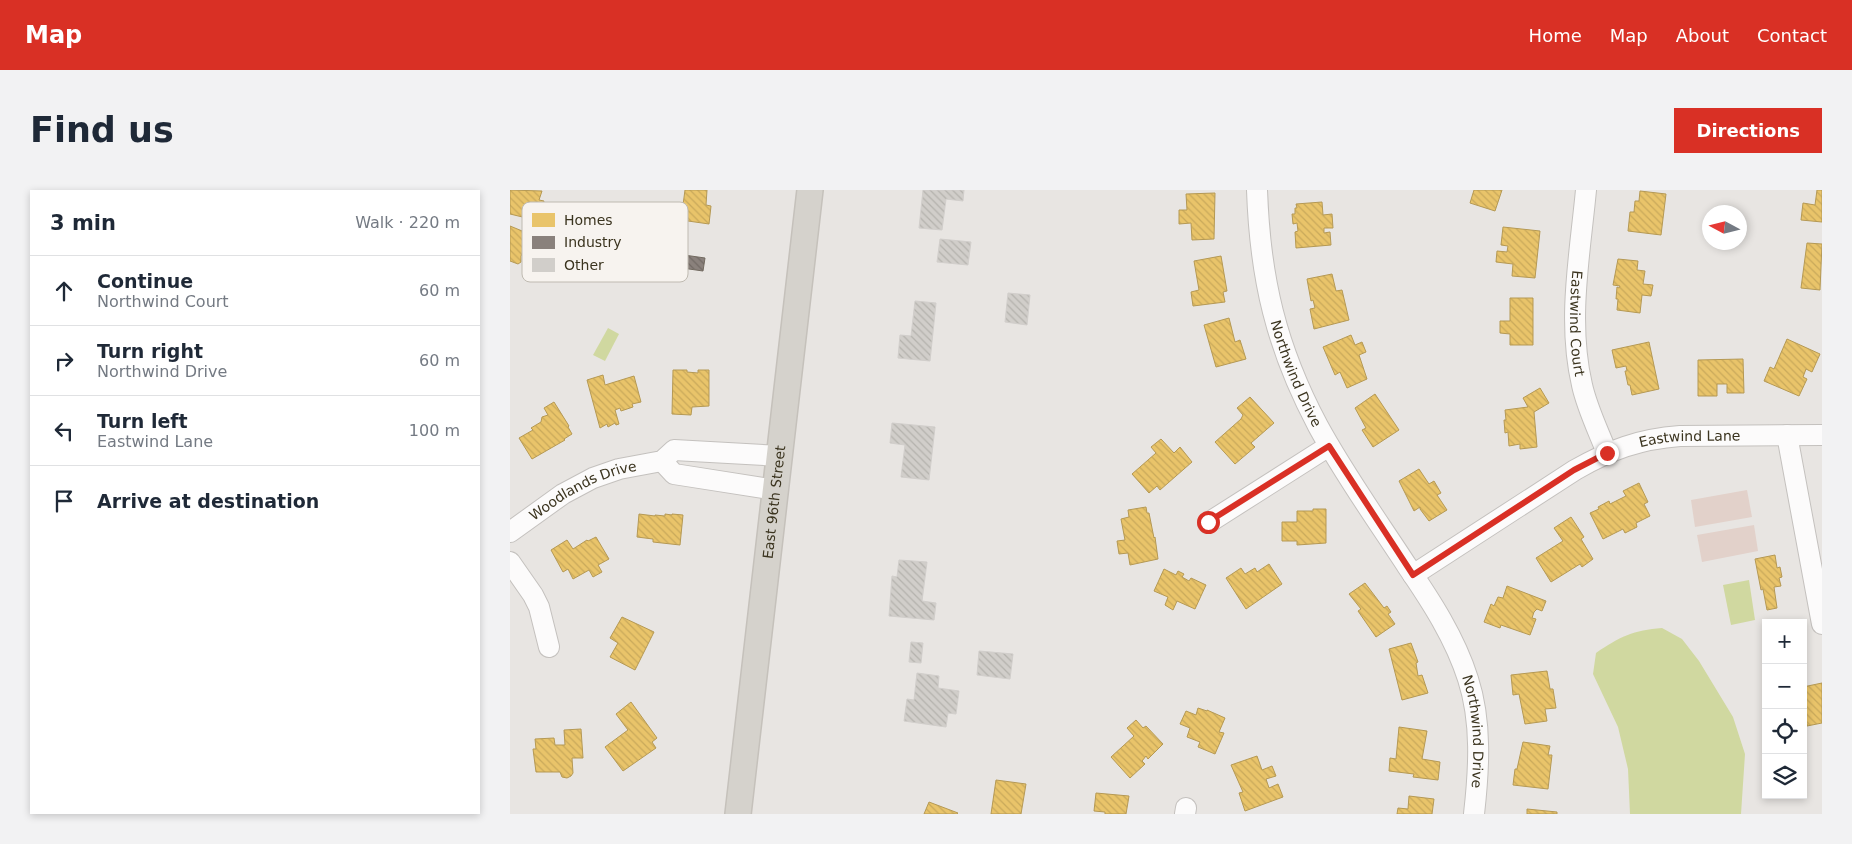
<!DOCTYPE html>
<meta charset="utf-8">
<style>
:root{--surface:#fff;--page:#f2f2f3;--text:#1f2937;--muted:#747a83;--line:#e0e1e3;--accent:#d93025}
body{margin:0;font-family:"DejaVu Sans",sans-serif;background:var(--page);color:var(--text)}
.controls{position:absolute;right:15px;bottom:15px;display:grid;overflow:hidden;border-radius:0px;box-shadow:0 2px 8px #0003}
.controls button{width:45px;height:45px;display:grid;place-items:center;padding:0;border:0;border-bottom:1px solid var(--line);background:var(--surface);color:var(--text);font:25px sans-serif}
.compass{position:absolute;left:1192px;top:15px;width:45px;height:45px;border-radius:50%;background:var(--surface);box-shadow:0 2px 8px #0003;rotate:277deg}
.stop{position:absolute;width:15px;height:15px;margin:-11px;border:4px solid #d93025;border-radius:50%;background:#fff}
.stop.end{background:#d93025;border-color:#fff;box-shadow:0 1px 5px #0008}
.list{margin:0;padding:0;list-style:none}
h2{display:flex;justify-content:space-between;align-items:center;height:65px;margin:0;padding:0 20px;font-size:21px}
h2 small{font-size:16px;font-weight:400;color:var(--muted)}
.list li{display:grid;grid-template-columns:32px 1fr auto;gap:15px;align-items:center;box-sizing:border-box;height:70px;padding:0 20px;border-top:1px solid var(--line)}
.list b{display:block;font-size:19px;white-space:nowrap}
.list p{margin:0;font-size:16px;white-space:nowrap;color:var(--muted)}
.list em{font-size:16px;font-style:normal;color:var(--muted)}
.icon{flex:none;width:28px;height:28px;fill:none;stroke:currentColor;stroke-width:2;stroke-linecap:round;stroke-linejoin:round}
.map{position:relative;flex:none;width:1312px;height:624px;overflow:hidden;border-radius:0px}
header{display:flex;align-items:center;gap:30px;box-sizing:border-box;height:70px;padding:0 25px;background:var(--accent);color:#fff}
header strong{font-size:24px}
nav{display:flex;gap:28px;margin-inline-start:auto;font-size:18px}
.intro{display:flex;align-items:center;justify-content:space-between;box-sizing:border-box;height:120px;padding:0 30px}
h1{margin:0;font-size:35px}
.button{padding:12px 22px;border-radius:0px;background:var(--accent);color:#fff;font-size:18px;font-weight:700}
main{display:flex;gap:30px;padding:0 30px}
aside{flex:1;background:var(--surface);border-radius:0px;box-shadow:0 2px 8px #0003}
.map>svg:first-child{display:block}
.pitch{fill:#e2d1ca}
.water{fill:#d0d8a0}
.homes{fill:url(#homes-back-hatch);stroke:#b59954}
.industry{fill:url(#industry-back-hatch);stroke:#726a60}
.building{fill:url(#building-back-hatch);stroke:#d1cecb}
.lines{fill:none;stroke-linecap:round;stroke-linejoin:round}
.minor-casing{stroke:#c4c1be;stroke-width:22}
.major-casing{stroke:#c5c1bb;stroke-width:28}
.minor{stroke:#fcfbfb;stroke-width:20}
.major{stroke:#d5d2cc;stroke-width:25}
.route{stroke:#d93025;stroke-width:6}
.labels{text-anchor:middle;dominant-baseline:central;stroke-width:5;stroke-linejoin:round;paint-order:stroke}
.street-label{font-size:14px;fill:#3b341f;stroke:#f7f3ef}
.key{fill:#f7f3ef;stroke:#bfbab1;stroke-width:1}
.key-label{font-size:14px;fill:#3b341f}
</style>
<header>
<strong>Map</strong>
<nav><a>Home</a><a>Map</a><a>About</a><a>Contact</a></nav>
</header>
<div class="intro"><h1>Find us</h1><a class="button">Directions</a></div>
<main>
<aside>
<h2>3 min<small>Walk · 220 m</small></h2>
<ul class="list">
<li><svg class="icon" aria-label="ahead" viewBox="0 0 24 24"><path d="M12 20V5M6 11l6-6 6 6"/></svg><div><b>Continue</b><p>Northwind Court</p></div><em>60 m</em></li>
<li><svg class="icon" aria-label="right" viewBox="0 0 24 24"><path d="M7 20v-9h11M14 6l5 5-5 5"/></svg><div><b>Turn right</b><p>Northwind Drive</p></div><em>60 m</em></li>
<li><svg class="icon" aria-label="left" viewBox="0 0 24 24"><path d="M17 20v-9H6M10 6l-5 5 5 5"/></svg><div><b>Turn left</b><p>Eastwind Lane</p></div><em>100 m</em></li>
<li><svg class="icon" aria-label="arrive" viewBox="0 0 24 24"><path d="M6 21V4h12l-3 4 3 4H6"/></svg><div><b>Arrive at destination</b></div></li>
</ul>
</aside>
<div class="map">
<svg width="1312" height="624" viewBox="0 0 1312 624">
<defs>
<pattern id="homes-back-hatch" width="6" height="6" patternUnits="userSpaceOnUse" patternTransform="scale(1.25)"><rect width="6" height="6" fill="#e9c46a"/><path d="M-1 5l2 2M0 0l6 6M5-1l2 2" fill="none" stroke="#c9a95b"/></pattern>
<pattern id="industry-back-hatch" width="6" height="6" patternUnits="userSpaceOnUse" patternTransform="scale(1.25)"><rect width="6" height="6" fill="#8a817c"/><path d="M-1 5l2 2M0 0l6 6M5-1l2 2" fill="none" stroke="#726a65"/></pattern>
<pattern id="building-back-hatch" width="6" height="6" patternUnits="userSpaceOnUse" patternTransform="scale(1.25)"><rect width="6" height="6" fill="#d1ceca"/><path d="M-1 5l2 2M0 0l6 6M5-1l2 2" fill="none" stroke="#b4b2ad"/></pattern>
</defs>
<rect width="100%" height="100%" fill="#e8e5e2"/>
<!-- pitch -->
<g class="pitch">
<polygon points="1237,300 1242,327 1185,337 1181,310"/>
<polygon points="1244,335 1248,361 1192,372 1187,345"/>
</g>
<!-- water -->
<g class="water">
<polygon points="98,138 109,144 95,171 83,165"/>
<polygon points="1239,390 1245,430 1221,435 1213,395"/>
<path d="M1152,438L1172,449L1189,471L1223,527L1235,564L1231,624H1120L1118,579L1108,537L1083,484L1086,463C1109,447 1124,440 1152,438Z"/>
</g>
<!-- homes -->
<g class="homes">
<polygon points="0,0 32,1 29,10 34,11 29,31 0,24"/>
<polygon points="175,0 197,0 196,15 201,16 199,34 171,30"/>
<polygon points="964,0 992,0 985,21 960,13"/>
<polygon points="1307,0 1312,0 1312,32 1291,30 1293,13 1305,15"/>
<polygon points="1130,1 1156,4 1151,45 1118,41 1120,22 1124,22 1125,11 1129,11"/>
<polygon points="705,3 704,49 682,50 681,33 669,34 669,20 677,20 676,4"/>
<polygon points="812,12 813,25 822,24 823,38 814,38 814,43 820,42 821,55 786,58 785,42 788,41 787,33 783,34 782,24 785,24 785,18 787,18 786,14"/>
<polygon points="0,36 22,45 11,66 11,72 8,74 0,71"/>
<polygon points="993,37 1030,41 1025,88 1002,86 1003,74 986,72 987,61 997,62 998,56 991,55"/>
<polygon points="1297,53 1312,54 1310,100 1291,98"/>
<polygon points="711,66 717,101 713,102 715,112 683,116 681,102 689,100 684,71"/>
<polygon points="1108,69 1128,71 1127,80 1135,81 1133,94 1143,95 1141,106 1132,105 1130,123 1107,120 1108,109 1106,109 1107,97 1109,98 1110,96 1103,95"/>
<polygon points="822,84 826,101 832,100 839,130 804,139 800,119 805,118 803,110 801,111 797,89"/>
<polygon points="1000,108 1023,108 1023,155 1000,155 1000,144 990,143 990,131 1000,131"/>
<polygon points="719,128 725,152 730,150 736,169 706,177 694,135"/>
<polygon points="841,145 845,155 852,152 856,162 849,165 857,189 837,198 830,182 825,185 813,157"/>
<polygon points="1277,149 1310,164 1302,182 1296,179 1293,187 1297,189 1289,206 1254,191 1260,177 1264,179"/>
<polygon points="1139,152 1149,199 1122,205 1120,195 1118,195 1115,181 1117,181 1116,176 1106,178 1102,160"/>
<polygon points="1233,169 1234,203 1217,203 1217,194 1207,194 1207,206 1188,206 1188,170"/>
<polygon points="163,180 177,180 177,182 188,183 188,180 199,180 199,216 182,217 181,225 162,224"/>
<polygon points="93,185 95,195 124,186 131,212 122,214 123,217 111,221 110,218 105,220 109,234 106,235 105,233 98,237 97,234 90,238 77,190"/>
<polygon points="1030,198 1039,213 1024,222 1027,257 1010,259 1010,254 999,256 998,242 995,243 994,230 996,230 995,220 1018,217 1013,208"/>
<polygon points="865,204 889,240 863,257 852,240 856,238 845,218"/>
<polygon points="740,207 764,233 741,253 745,257 725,274 705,252 731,229 733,225 727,218"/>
<polygon points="44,212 59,236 58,237 62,244 54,249 55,250 22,269 9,248 23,240 21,238 31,232 32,227 38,225 34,218"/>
<polygon points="651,249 664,263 670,257 682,272 650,300 647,296 639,303 622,284 646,263 641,257"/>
<polygon points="909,279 919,294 924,291 931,303 927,305 937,320 919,331 910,319 910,317 904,321 889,291"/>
<polygon points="1129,293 1138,312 1134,314 1140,326 1126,333 1127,337 1115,343 1113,339 1093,349 1080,323 1089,319 1088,317 1099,311 1100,314 1116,306 1113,301"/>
<polygon points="636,317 637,323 639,323 644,348 645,347 648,369 620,375 618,363 609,364 607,351 615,350 611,329 619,327 618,320"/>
<polygon points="803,319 816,319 816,353 787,355 787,351 772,351 772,332 787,332 787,321 803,321"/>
<polygon points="129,324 145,326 145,325 155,326 155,324 162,325 162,324 173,325 170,355 143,352 143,349 127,347"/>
<polygon points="1061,327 1074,347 1071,349 1083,369 1072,377 1070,374 1041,392 1026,368 1053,351 1044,338"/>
<polygon points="86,347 99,369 88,375 92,382 83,387 79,380 63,389 58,379 53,382 41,360 57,350 63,359 77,350 78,351"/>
<polygon points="1265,365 1267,378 1270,377 1272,387 1269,388 1271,396 1264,397 1267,418 1257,420 1253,399 1251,400 1245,369"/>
<polygon points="759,374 772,394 736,419 716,388 731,378 735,384 745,378 747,382"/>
<polygon points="654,379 666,385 668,381 674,384 672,387 679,391 681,388 696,395 685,419 667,411 663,420 655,415 658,407 644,401"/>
<polygon points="855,393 874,418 877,416 881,422 878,424 885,434 866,447 848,421 851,419 839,404"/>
<polygon points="997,396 1036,411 1032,421 1027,419 1024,422 1022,428 1026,429 1020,445 991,435 990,438 974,432 981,414 984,416 988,407 993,408"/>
<polygon points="112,427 144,442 125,480 100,467 108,453 100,448"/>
<polygon points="901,453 908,472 906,473 908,486 912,485 918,503 892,510 879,459"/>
<polygon points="1037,481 1040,499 1043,499 1046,518 1035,519 1037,531 1015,534 1009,504 1003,505 1001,485"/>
<polygon points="1312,493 1312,533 1297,536 1297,534 1293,534 1293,497"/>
<polygon points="121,512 147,548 142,552 146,558 113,581 95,557 118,540 106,524"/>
<polygon points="688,518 697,521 697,520 715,528 709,542 714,543 705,564 688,557 690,552 677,547 680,538 670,534 676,521 686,525"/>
<polygon points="626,530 633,538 636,536 653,554 638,569 636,566 632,571 635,574 620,588 601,567 624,546 617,538"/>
<polygon points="889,537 917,541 912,569 930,572 928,590 903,587 904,584 879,581 880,568 886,569"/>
<polygon points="71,539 73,568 62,568 63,583 61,586 57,588 52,587 50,582 26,582 23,559 26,559 25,549 44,548 45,555 55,555 54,540"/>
<polygon points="1013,552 1040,556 1038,565 1042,565 1038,599 1003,595 1005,579 1007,579"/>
<polygon points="747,566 752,580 762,576 766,586 756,589 759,598 768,594 773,607 735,621 729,603 733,602 721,575"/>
<polygon points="486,590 516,594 511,624 481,624"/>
<polygon points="586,603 619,606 616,624 595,624 595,622 584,621"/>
<polygon points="899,606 924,609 922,624 887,624 888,618 898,619"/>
<polygon points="419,612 448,623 447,624 414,624"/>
<polygon points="1017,619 1047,622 1047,624 1017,624"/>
</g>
<!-- industry -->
<polygon class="industry" points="174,65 195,68 193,81 172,78"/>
<!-- building -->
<g class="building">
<polygon points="413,0 454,0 453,11 436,9 432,40 409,38"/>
<polygon points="430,49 461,52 458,75 427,72"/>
<polygon points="498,103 520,105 517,135 495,132"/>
<polygon points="405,111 426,113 420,171 388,168 390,145 401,146"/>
<polygon points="382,233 425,237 419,290 391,287 395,255 380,253"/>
<polygon points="389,370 417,372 412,411 426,413 424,430 379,426 382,386 387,387"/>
<polygon points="401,452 413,453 411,473 399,472"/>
<polygon points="469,461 503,464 500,489 467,485"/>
<polygon points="407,483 429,486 428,498 449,501 446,524 438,523 436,537 394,531 397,509 404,510"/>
</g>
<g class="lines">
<defs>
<g id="minor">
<path id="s1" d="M747,0C750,88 766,157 808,236C834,284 867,330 897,376C921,411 945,448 958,489C972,532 969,580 964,624"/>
<path id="s2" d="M1076,0C1070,64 1057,131 1072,195C1077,218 1088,240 1097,263"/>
<polyline points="1277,245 1312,434"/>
<polyline points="152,271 164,284 266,300"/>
<polyline points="698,333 819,256"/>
<path id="s3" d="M0,342L53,304L83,288L109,279L152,271L164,260L270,266"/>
<polyline points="0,372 23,405 29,417 39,457"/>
<path id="s4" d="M903,385L1065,280C1100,260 1129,249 1170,246L1312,245"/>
<polyline points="675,624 676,618"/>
</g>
<g id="major">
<path id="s5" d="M228,624L300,0"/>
</g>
</defs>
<!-- minor casing -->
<use href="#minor" class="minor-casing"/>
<!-- major casing -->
<use href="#major" class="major-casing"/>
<!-- minor -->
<use href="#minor" class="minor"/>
<!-- major -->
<use href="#major" class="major"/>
</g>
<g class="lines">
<!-- route -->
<polyline class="route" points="698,332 819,256 903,385 1064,280 1097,263"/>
</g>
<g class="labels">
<!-- street labels -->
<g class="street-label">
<text stroke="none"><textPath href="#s2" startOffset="134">Eastwind Court</textPath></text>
<text stroke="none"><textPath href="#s1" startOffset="189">Northwind Drive</textPath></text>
<text stroke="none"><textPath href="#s4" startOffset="314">Eastwind Lane</textPath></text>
<text stroke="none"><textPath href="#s3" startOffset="85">Woodlands Drive</textPath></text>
<text stroke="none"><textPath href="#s5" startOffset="314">East 96th Street</textPath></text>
<text stroke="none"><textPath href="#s1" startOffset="594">Northwind Drive</textPath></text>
</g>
</g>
<!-- legend -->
<rect x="12" y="12" width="166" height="80" rx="8" class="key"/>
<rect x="22" y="23" width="23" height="14" fill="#e9c46a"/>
<rect x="22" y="46" width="23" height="13" fill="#8a817c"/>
<rect x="22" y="68" width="23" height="14" fill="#d1ceca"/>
<g class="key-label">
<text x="54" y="35">Homes</text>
<text x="54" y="57">Industry</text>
<text x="54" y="80">Other</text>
</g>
</svg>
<div class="controls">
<button>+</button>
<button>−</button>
<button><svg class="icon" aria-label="locate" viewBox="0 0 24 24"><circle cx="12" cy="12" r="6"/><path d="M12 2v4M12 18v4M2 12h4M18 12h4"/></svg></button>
<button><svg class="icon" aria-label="layers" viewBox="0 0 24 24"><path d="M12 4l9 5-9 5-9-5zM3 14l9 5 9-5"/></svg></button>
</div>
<svg class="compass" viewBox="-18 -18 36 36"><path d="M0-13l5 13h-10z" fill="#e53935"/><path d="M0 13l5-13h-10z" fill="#747a83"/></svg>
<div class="stop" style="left:698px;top:332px"></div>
<div class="stop end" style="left:1097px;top:263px"></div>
</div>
</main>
